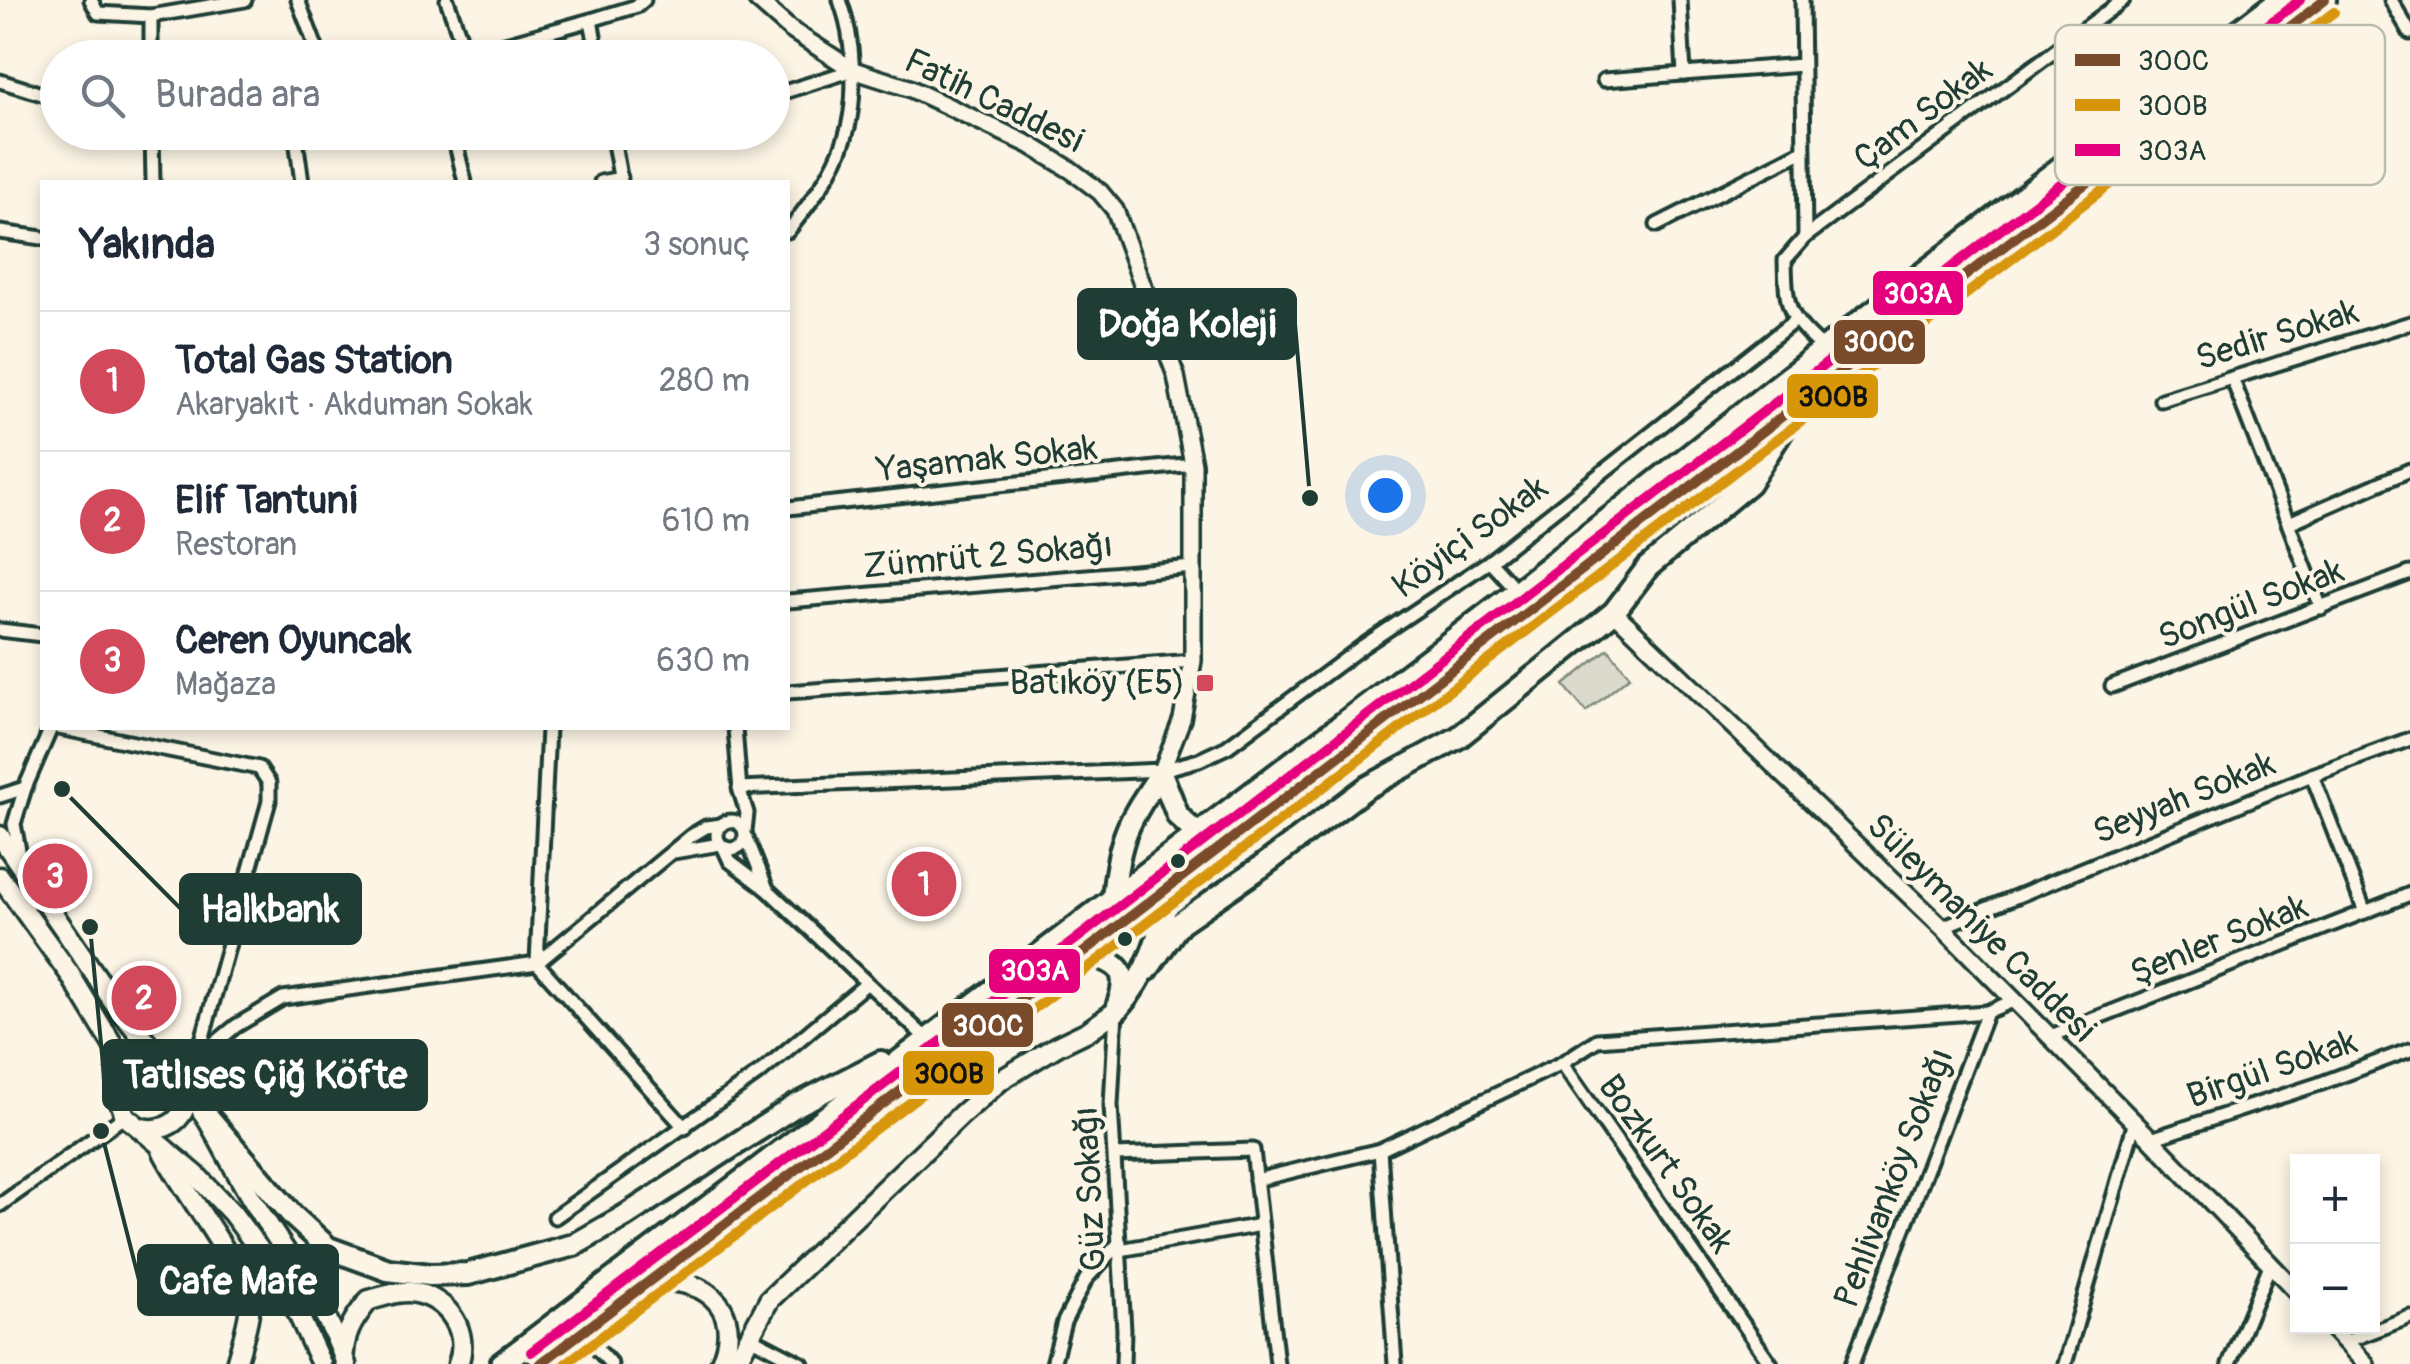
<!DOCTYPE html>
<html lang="tr">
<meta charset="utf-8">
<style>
:root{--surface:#fff;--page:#f6f6f7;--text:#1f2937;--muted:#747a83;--line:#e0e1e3;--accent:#d1495b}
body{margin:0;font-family:Pangolin,sans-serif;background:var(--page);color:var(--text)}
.controls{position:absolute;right:30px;bottom:30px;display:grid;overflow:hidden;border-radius:0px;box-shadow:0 5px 15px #0003}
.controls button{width:90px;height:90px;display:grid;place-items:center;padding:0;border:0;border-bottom:2px solid var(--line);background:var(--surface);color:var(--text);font:50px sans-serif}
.you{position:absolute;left:1385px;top:495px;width:35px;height:35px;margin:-25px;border:8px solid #fff;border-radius:50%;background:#1a73e8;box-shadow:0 0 0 15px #1a73e833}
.badge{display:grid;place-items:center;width:65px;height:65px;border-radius:50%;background:var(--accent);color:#fff;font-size:32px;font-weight:700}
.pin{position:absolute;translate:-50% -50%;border:5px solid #fff;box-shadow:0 2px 10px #0006}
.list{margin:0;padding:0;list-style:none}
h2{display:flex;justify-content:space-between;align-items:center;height:130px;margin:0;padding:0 40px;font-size:42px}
h2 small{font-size:32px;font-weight:400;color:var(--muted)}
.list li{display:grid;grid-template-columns:65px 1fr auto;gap:30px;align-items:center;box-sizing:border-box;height:140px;padding:0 40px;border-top:2px solid var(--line)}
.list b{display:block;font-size:38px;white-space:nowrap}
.list p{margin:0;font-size:32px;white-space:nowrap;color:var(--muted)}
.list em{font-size:32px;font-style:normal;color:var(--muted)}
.icon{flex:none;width:55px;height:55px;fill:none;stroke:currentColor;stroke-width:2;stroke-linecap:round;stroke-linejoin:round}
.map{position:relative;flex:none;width:2410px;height:1364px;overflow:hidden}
.search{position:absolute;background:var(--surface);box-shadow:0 5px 15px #0003;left:40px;top:40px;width:750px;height:110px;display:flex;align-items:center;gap:25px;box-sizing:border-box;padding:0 35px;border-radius:55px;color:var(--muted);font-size:38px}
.panel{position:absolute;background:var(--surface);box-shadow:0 5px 15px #0003;left:40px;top:180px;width:750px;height:550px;border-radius:0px}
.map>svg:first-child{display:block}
.green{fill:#dcdacc;stroke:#7e8c80;stroke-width:2.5}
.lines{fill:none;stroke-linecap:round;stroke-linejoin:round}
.street-casing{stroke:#1f3d34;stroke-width:19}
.secondary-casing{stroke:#1f3d34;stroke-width:22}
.primary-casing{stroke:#1f3d34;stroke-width:25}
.highway-casing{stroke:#1f3d34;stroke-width:28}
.street{stroke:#fcf5e5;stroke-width:11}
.secondary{stroke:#fcf5e5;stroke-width:15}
.primary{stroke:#fcf5e5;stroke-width:18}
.highway{stroke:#fcf5e5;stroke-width:20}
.bus-1-casing{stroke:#fcf5e5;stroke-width:18}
.bus-2-casing{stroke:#fcf5e5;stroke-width:18}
.bus-3-casing{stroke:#fcf5e5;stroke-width:18}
.bus-1{stroke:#7a4b2a;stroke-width:10}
.bus-2{stroke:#d79608;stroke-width:10}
.bus-3{stroke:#e5007d;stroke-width:10}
.poi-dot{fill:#d1495b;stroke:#fcf5e5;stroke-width:4}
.bus-dot{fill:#1f3d34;stroke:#fcf5e5;stroke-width:4}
.labels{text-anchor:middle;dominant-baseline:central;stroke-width:8;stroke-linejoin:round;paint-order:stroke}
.street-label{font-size:35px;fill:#1f3d34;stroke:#fcf5e5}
.poi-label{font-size:35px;fill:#1f3d34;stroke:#fcf5e5;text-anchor:end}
.key{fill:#fcf5e5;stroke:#babeb0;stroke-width:2.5}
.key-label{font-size:28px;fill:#1f3d34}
.leader{fill:none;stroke:#1f3d34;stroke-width:4}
.callout-dot{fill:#1f3d34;stroke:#fcf5e5;stroke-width:4}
.callout{fill:#1f3d34;stroke:#1f3d34;stroke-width:4}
.callout-label{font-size:38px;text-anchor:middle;font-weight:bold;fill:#fff}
.line-badge{stroke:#fcf5e5;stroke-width:4}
.badge-label{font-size:28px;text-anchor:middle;font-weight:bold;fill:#fff}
.pale-badge-label{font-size:28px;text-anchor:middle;font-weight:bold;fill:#111}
</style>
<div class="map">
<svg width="2410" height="1364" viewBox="0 0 2410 1364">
<rect width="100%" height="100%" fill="#fcf5e5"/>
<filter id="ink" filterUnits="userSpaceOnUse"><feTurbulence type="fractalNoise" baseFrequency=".01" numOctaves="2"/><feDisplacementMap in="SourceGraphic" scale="20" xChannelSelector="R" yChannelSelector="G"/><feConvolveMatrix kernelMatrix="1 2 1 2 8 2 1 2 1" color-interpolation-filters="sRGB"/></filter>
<g filter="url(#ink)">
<!-- green -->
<polygon class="green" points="1608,649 1630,676 1586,712 1564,685"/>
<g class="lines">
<defs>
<g id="street">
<polyline points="91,0 98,13 151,16 245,0"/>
<polyline points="298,0 320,58"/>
<polyline points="447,0 466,54"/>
<polyline points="1680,0 1684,74"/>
<path d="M1802,0L1805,237L1785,260C1786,310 1788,316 1824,349"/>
<polyline points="2391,0 2410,33"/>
<polyline points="151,16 151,58"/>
<polyline points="591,20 598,58"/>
<polyline points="455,58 591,20 637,6 644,0"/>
<polyline points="1604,80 1802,65"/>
<polyline points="0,81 58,99"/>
<polyline points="772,96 853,70"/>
<polyline points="152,132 153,182"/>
<polyline points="295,132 302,182"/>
<polyline points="453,132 465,182"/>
<polyline points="612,132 621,182"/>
<polyline points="601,182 621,178"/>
<polyline points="1657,225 1803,151"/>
<path d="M788,231C810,203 834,173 845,138C858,99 854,38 840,0"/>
<polyline points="0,232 42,238"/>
<polyline points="1805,237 2123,0"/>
<polyline points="2232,378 2321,608"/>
<polyline points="2161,400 2410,323"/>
<polyline points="788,508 1193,464"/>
<polyline points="2289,523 2410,470"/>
<polyline points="1490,561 1517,591"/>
<polyline points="788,601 1194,567"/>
<polyline points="0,630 42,635"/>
<polyline points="2112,686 2410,573"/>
<polyline points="788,692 1193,661"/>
<polyline points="59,728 259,768 269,783 269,801 197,1058 164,1062"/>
<polyline points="548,728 537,963 685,1128"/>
<polyline points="735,728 740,791 747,813 745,831"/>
<polyline points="2312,775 2410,739"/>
<polyline points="739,788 1162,770 1199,760 1227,747 1363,646 1490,561 1794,321"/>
<polyline points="0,796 25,788"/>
<circle cx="731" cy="835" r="14"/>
<polyline points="746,836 767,889"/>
<polyline points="724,848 730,861 767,889 927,1039"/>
<polyline points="674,852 720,844"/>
<polyline points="21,861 14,824 25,788 51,728"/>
<polyline points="1942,927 2312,775 2365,912"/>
<polyline points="1116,1011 1111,1105 1124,1330 1123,1364"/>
<polyline points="2048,1037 2410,894"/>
<polyline points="1562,1063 1597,1040 1987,1012 2013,1001"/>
<polyline points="185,1080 197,1058 236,1026 283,998 537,963 691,836 706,827 721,825"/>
<polyline points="2151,1139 2319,1084 2410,1050"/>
<polyline points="1380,1150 1395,1364"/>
<polyline points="1115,1155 1253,1150 1277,1364"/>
<polyline points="1256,1180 1380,1150 1562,1063 1771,1364"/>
<polyline points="0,1205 125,1116"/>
<polyline points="555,1217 762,1071 866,984"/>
<polyline points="1120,1250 1261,1225"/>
<polyline points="582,1332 611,1364"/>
<polyline points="748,1336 802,1364"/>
<polyline points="2345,1342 2410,1317"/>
<polyline points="1053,1364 1064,1322 1086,1279 1120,1242"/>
<polyline points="1852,1364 1987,1012"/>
<polyline points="2065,1364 2134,1125"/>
<polyline points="2229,1364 2270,1265"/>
</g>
<g id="secondary">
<polyline points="757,0 791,30 853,70 909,88 1030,145 1071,170 1100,192 1115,210 1176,376 1193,464 1193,661 1182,719 1161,773"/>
<polyline points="1614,612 1942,927 2151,1139 2298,1293"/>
<polyline points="2330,1326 2366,1364"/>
</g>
<g id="primary">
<polyline points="0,836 120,1011 164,1062"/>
<polyline points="0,877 69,973 116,1050 118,1096 125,1116 196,1175 232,1213 267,1260 294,1305 321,1364"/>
<path d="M120,1086C132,1060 158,1054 179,1073C207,1114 228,1159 253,1201C286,1255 326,1304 346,1364"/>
<path d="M142,1128C170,1134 194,1113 185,1083"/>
<path d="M162,1150C177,1182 251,1280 250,1304C249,1323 241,1345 236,1364"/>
<path d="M644,1284C699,1272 747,1305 720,1364"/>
<path d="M344,1352C345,1331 356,1316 369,1300C383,1297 401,1289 416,1293C449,1300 470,1332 458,1364"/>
<polyline points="735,1364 769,1300 962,1114 1001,1080 1057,1046 1088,1031 1116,1011"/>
</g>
<g id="highway">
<polyline points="1161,773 1178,816 1196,833"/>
<path d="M1113,898C1119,837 1127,823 1161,773"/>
<path d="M1084,952C1114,963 1132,966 1118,1004"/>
<polyline points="1147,970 1180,923 1261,867 1366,788 1459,737 1614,612 1648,567 1749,483 1793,414"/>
<path d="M1116,1011C1149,973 1161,936 1169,887"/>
<polyline points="203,1111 293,1216 328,1248 388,1270 430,1275 468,1274 574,1245 625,1216 795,1106 881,1062"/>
<polyline points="501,1364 1517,591 1824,349 2279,0"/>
<polyline points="540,1364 1084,952 2325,0"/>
</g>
</defs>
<!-- street casing -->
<use href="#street" class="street-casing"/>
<!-- secondary casing -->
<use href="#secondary" class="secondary-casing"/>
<!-- primary casing -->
<use href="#primary" class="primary-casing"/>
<!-- highway casing -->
<use href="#highway" class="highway-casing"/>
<!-- street -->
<use href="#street" class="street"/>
<!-- secondary -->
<use href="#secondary" class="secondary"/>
<!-- primary -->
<use href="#primary" class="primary"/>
<!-- highway -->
<use href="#highway" class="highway"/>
<defs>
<polyline id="bus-1" points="540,1364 1084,952 2325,0"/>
<polyline id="bus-2" points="565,1364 1093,964 2334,12"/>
<polyline id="bus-3" points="531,1352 1075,940 2300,0"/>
</defs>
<!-- bus-1 casing -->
<use href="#bus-1" class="bus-1-casing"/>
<!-- bus-2 casing -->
<use href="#bus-2" class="bus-2-casing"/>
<!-- bus-3 casing -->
<use href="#bus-3" class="bus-3-casing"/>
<!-- bus-1 -->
<use href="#bus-1" class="bus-1"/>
<!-- bus-2 -->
<use href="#bus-2" class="bus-2"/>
<!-- bus-3 -->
<use href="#bus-3" class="bus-3"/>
</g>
</g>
<!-- markers -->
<rect class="poi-dot" x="1195" y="673" width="20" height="20" rx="5"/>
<g class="bus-dot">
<circle cx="1178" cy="861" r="9"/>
<circle cx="1125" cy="939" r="9"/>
</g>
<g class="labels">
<!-- street labels -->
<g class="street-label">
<text transform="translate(994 101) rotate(26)">Fatih Caddesi</text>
<text transform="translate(1923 114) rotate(-37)">Çam Sokak</text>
<text transform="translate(2277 335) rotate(-17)">Sedir Sokak</text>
<text transform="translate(987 459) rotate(-6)">Yaşamak Sokak</text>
<text transform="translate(1470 537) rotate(-36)">Köyiçi Sokak</text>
<text transform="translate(988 556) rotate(-5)">Zümrüt 2 Sokağı</text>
<text transform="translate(2251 604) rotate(-21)">Songül Sokak</text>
<text transform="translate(2184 798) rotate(-22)">Seyyah Sokak</text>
<text transform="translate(1981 928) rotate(45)">Süleymaniye Caddesi</text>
<text transform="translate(2219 940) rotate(-22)">Şenler Sokak</text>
<text transform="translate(2272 1069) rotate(-19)">Birgül Sokak</text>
<text transform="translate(1666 1164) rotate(55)">Bozkurt Sokak</text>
<text transform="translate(1894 1178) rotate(-69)">Pehlivanköy Sokağı</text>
<text transform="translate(1090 1189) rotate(-93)">Güz Sokağı</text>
</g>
<!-- poi labels -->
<g class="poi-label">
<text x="1185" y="683">Batıköy (E5)</text>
</g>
</g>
<!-- legend -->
<rect x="2055" y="25" width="330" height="160" rx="15" class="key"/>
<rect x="2075" y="54" width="45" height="12" fill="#7a4b2a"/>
<rect x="2075" y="99" width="45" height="12" fill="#d79608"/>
<rect x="2075" y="144" width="45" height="12" fill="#e5007d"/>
<g class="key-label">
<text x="2138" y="70">300C</text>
<text x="2138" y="115">300B</text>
<text x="2138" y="160">303A</text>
</g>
<!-- callouts -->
<path class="leader" d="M1310 498L1295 324M62 789L181 909M90 927L104 1075M101 1131L139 1280"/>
<g class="callout-dot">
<circle cx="1310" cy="498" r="10"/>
<circle cx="62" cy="789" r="10"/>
<circle cx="90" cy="927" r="10"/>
<circle cx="101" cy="1131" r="10"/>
</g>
<g class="callout">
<rect x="1079" y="290" width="216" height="68" rx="10"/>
<rect x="181" y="875" width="179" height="68" rx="10"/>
<rect x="104" y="1041" width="322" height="68" rx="10"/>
<rect x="139" y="1246" width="198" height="68" rx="10"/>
</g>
<g class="callout-label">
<text x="1187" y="337">Doğa Koleji</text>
<text x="270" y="922">Halkbank</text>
<text x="265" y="1088">Tatlıses Çiğ Köfte</text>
<text x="238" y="1294">Cafe Mafe</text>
</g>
<g class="line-badge">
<rect x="1871" y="269" width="94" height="48" rx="10" fill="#e5007d"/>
<rect x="1832" y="318" width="95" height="48" rx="10" fill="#7a4b2a"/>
<rect x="1785" y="372" width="95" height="48" rx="10" fill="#d79608"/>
<rect x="987" y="947" width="95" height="48" rx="10" fill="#e5007d"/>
<rect x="940" y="1001" width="95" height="48" rx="10" fill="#7a4b2a"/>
<rect x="901" y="1049" width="95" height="48" rx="10" fill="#d79608"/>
</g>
<g class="badge-label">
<text x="1918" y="303">303A</text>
<text x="1879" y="351">300C</text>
<text x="1035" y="980">303A</text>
<text x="988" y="1035">300C</text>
</g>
<g class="pale-badge-label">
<text x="1833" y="406">300B</text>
<text x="949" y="1083">300B</text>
</g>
</svg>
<div class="controls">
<button>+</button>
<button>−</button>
</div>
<div class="you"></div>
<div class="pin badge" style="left:924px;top:884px">1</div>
<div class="pin badge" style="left:144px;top:998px">2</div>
<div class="pin badge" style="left:55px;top:876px">3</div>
<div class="search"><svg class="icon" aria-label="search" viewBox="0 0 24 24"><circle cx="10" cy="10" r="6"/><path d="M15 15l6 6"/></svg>Burada ara</div>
<section class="panel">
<h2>Yakında<small>3 sonuç</small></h2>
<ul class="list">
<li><span class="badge">1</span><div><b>Total Gas Station</b><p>Akaryakıt · Akduman Sokak</p></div><em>280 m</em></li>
<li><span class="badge">2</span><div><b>Elif Tantuni</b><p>Restoran</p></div><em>610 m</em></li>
<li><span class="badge">3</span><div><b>Ceren Oyuncak</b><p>Mağaza</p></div><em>630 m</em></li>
</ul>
</section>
</div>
